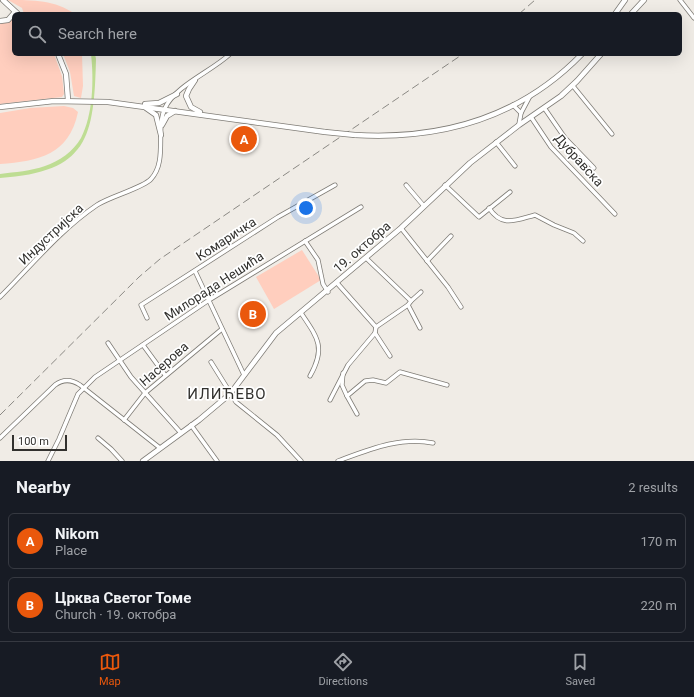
<!DOCTYPE html>
<meta charset="utf-8">
<style>
:root{--surface:#171b24;--page:#20242c;--text:#f1f3f6;--muted:#9ea1a6;--line:#363941;--accent:#ea580c}
body{margin:0;font-family:Roboto,sans-serif;background:var(--page);color:var(--text)}
.scale{position:absolute;left:12px;bottom:10px;width:55px;box-sizing:border-box;padding-left:4px;border:2px solid #32312e;border-top:0;font-size:11px;line-height:14px;white-space:nowrap;color:#32312e;-webkit-text-stroke:3px #fff;paint-order:stroke}
.you{position:absolute;left:306px;top:208px;width:14px;height:14px;margin:-10px;border:3px solid #fff;border-radius:50%;background:#1a73e8;box-shadow:0 0 0 6px #1a73e833}
.badge{display:grid;place-items:center;width:26px;height:26px;border-radius:50%;background:var(--accent);color:#fff;font-size:13px;font-weight:700}
.pin{position:absolute;translate:-50% -50%;border:2px solid #fff;box-shadow:0 1px 4px #0006}
.list{margin:0;padding:0;list-style:none}
h2{display:flex;justify-content:space-between;align-items:center;height:52px;margin:0;padding:0 16px;font-size:17px}
h2 small{font-size:13px;font-weight:400;color:var(--muted)}
.list li{display:grid;grid-template-columns:26px 1fr auto;gap:12px;align-items:center;box-sizing:border-box;height:56px;margin:0 8px 8px;padding:0 8px;border:1px solid var(--line);border-radius:6px}
.list b{display:block;font-size:15px;white-space:nowrap}
.list p{margin:0;font-size:13px;white-space:nowrap;color:var(--muted)}
.list em{font-size:13px;font-style:normal;color:var(--muted)}
.icon{flex:none;width:22px;height:22px;fill:none;stroke:currentColor;stroke-width:2;stroke-linecap:round;stroke-linejoin:round}
.map{position:relative;flex:none;width:694px;height:461px;overflow:hidden}
.search{position:absolute;background:var(--surface);box-shadow:0 4px 16px #0002;left:12px;right:12px;top:12px;height:44px;display:flex;align-items:center;gap:10px;box-sizing:border-box;padding:0 14px;border-radius:6px;color:var(--muted);font-size:15px}
.sheet{height:180px;background:var(--surface)}
nav{display:flex;justify-content:space-around;align-items:center;box-sizing:border-box;height:56px;border-top:1px solid var(--line);background:var(--surface);font-size:11px;color:var(--muted)}
nav a{display:grid;justify-items:center;gap:2px}
nav .on{color:var(--accent)}
.map>svg:first-child{display:block}
.green{fill:#ffcebe}
.water{fill:#bedd93}
.lines{fill:none;stroke-linecap:round;stroke-linejoin:round}
.minor-casing{stroke:#7f7c76;stroke-width:5}
.tertiary-casing{stroke:#7f7c76;stroke-width:6}
.minor{stroke:#fff;stroke-width:3.5}
.tertiary{stroke:#fff;stroke-width:4.5}
.rail{stroke:#8b8984;stroke-width:1;stroke-dasharray:8 4;stroke-linecap:butt}
.tertiary-bridge-casing{stroke:#7f7c76;stroke-width:6;stroke-linecap:butt}
.tertiary-bridge{stroke:#fff;stroke-width:4.5}
.labels{text-anchor:middle;dominant-baseline:central;stroke-width:3.5;stroke-linejoin:round;paint-order:stroke}
.street-label{font-size:13px;fill:#32312e;stroke:#fff}
.quarter-label{font-size:15px;letter-spacing:1px;fill:#32312e;stroke:#fff}
</style>
<div class="map">
<svg width="694" height="461" viewBox="0 0 694 461">
<rect width="100%" height="100%" fill="#f0ece6"/>
<!-- green -->
<g class="green">
<path d="M8,0C34,0 55,0 75,14H24L22,8Z"/>
<polygon points="12,19 14,19 14,54 54,54 62,76 64,94 62,97 0,104 0,22 5,23"/>
<polygon points="63,54 82,54 83,86 81,98 74,96 70,72"/>
<path d="M64,106L73,108L78,112C69,155 39,161 0,164V113L30,108Z"/>
<polygon points="302,250 321,280 274,309 256,277"/>
</g>
<!-- water -->
<path class="water" d="M91,54H95L96,59C94,138 88,172 0,178V174C15,172 31,171 45,166C59,161 73,152 81,138C93,115 94,80 91,54Z"/>
<g class="lines">
<defs>
<g id="minor">
<polyline points="680,0 694,18"/>
<polyline points="573,86 612,134"/>
<polyline points="513,105 521,113 519,124"/>
<polyline points="545,109 565,138 594,168"/>
<polyline points="521,113 530,96"/>
<polyline points="531,117 551,147 615,214"/>
<polyline points="496,142 515,166"/>
<polyline points="406,185 423,205"/>
<polyline points="445,185 479,217 510,192"/>
<path d="M489,208C502,228 516,220 535,215L554,225L574,233L583,241"/>
<polyline points="401,228 448,287 461,307"/>
<polyline points="305,241 318,260 323,284 328,292"/>
<polyline points="366,258 411,301 408,305 420,328"/>
<polyline points="427,261 451,236"/>
<polyline points="195,271 244,375"/>
<polyline points="337,283 376,327 375,333 390,356"/>
<path d="M0,297C31,266 60,230 97,205C111,196 143,188 151,179C168,161 155,129 165,108C175,86 212,71 230,54"/>
<polyline points="411,301 421,292"/>
<path d="M301,313C318,338 326,348 310,376"/>
<polyline points="147,318 141,305 278,217 335,185"/>
<polyline points="376,327 408,305"/>
<polyline points="108,343 131,377 181,433"/>
<polyline points="143,345 165,375"/>
<polyline points="211,362 236,402 277,435 301,461"/>
<polyline points="343,373 342,385 347,396 365,381 373,380 386,383 400,372 447,385"/>
<polyline points="347,396 357,414"/>
<polyline points="330,400 348,365 375,333"/>
<polyline points="124,420 145,393 222,329"/>
<polyline points="191,425 217,461"/>
<path d="M0,438L55,385C63,379 71,379 80,385L160,448"/>
<polyline points="98,438 111,449 122,461"/>
<polyline points="48,461 59,439 78,394 95,377 209,300 361,207"/>
<path d="M338,461C368,450 401,436 433,443"/>
</g>
<g id="tertiary">
<polyline points="3,0 18,14"/>
<polyline points="615,14 625,0"/>
<polyline points="631,14 644,0"/>
<polyline points="0,21 8,20 15,12"/>
<polyline points="58,54 66,74 68,100"/>
<polyline points="195,80 189,89 186,96 191,107 200,112"/>
<polyline points="145,104 159,103 177,94"/>
<polyline points="0,107 54,101 108,102 325,132"/>
<polyline points="146,108 156,115 161,135"/>
<polyline points="162,125 167,116 175,111"/>
<path d="M355,135C441,140 520,118 582,54"/>
<polyline points="143,461 199,420 230,394 276,333 401,228 470,163 519,125 561,96 577,81 601,54"/>
</g>
</defs>
<!-- minor casing -->
<use href="#minor" class="minor-casing"/>
<!-- tertiary casing -->
<use href="#tertiary" class="tertiary-casing"/>
<!-- minor -->
<use href="#minor" class="minor"/>
<!-- tertiary -->
<use href="#tertiary" class="tertiary"/>
<!-- rail -->
<g class="rail">
<polyline points="519,14 535,0"/>
<polyline points="0,415 139,277 160,259 463,54"/>
</g>
<defs>
<polyline id="tertiary-bridge" points="325,132 355,135"/>
</defs>
<!-- tertiary-bridge casing -->
<use href="#tertiary-bridge" class="tertiary-bridge-casing"/>
<!-- tertiary-bridge -->
<use href="#tertiary-bridge" class="tertiary-bridge"/>
</g>
<g class="labels">
<!-- street labels -->
<g class="street-label">
<text transform="translate(579 160) rotate(48)">Дубравска</text>
<text transform="translate(51 234) rotate(-43)">Индустријска</text>
<text transform="translate(226 239) rotate(-33)">Комаричка</text>
<text transform="translate(362 247) rotate(-41)">19. октобра</text>
<text transform="translate(214 286) rotate(-33)">Милорада Нешића</text>
<text transform="translate(164 364) rotate(-41)">Насерова</text>
</g>
<!-- quarter labels -->
<g class="quarter-label">
<text x="227" y="394">ИЛИЋЕВО</text>
</g>
</g>
</svg>
<div class="scale">100 m</div>
<div class="you"></div>
<div class="pin badge" style="left:244px;top:139px">A</div>
<div class="pin badge" style="left:253px;top:314px">B</div>
<div class="search"><svg class="icon" aria-label="search" viewBox="0 0 24 24"><circle cx="10" cy="10" r="6"/><path d="M15 15l6 6"/></svg>Search here</div>
</div>
<section class="sheet">
<h2>Nearby<small>2 results</small></h2>
<ul class="list">
<li><span class="badge">A</span><div><b>Nikom</b><p>Place</p></div><em>170 m</em></li>
<li><span class="badge">B</span><div><b>Црква Светог Томе</b><p>Church · 19. октобра</p></div><em>220 m</em></li>
</ul>
</section>
<nav>
<a class="on"><svg class="icon" aria-label="map" viewBox="0 0 24 24"><path d="M3 6l6-2 6 2 6-2v14l-6 2-6-2-6 2zM9 4v14M15 6v14"/></svg>Map</a>
<a><svg class="icon" aria-label="directions" viewBox="0 0 24 24"><path d="M12 3l9 9-9 9-9-9zM9 14v-3h6M13 9l2 2-2 2"/></svg>Directions</a>
<a><svg class="icon" aria-label="saved" viewBox="0 0 24 24"><path d="M7 4h10v16l-5-4-5 4z"/></svg>Saved</a>
</nav>
